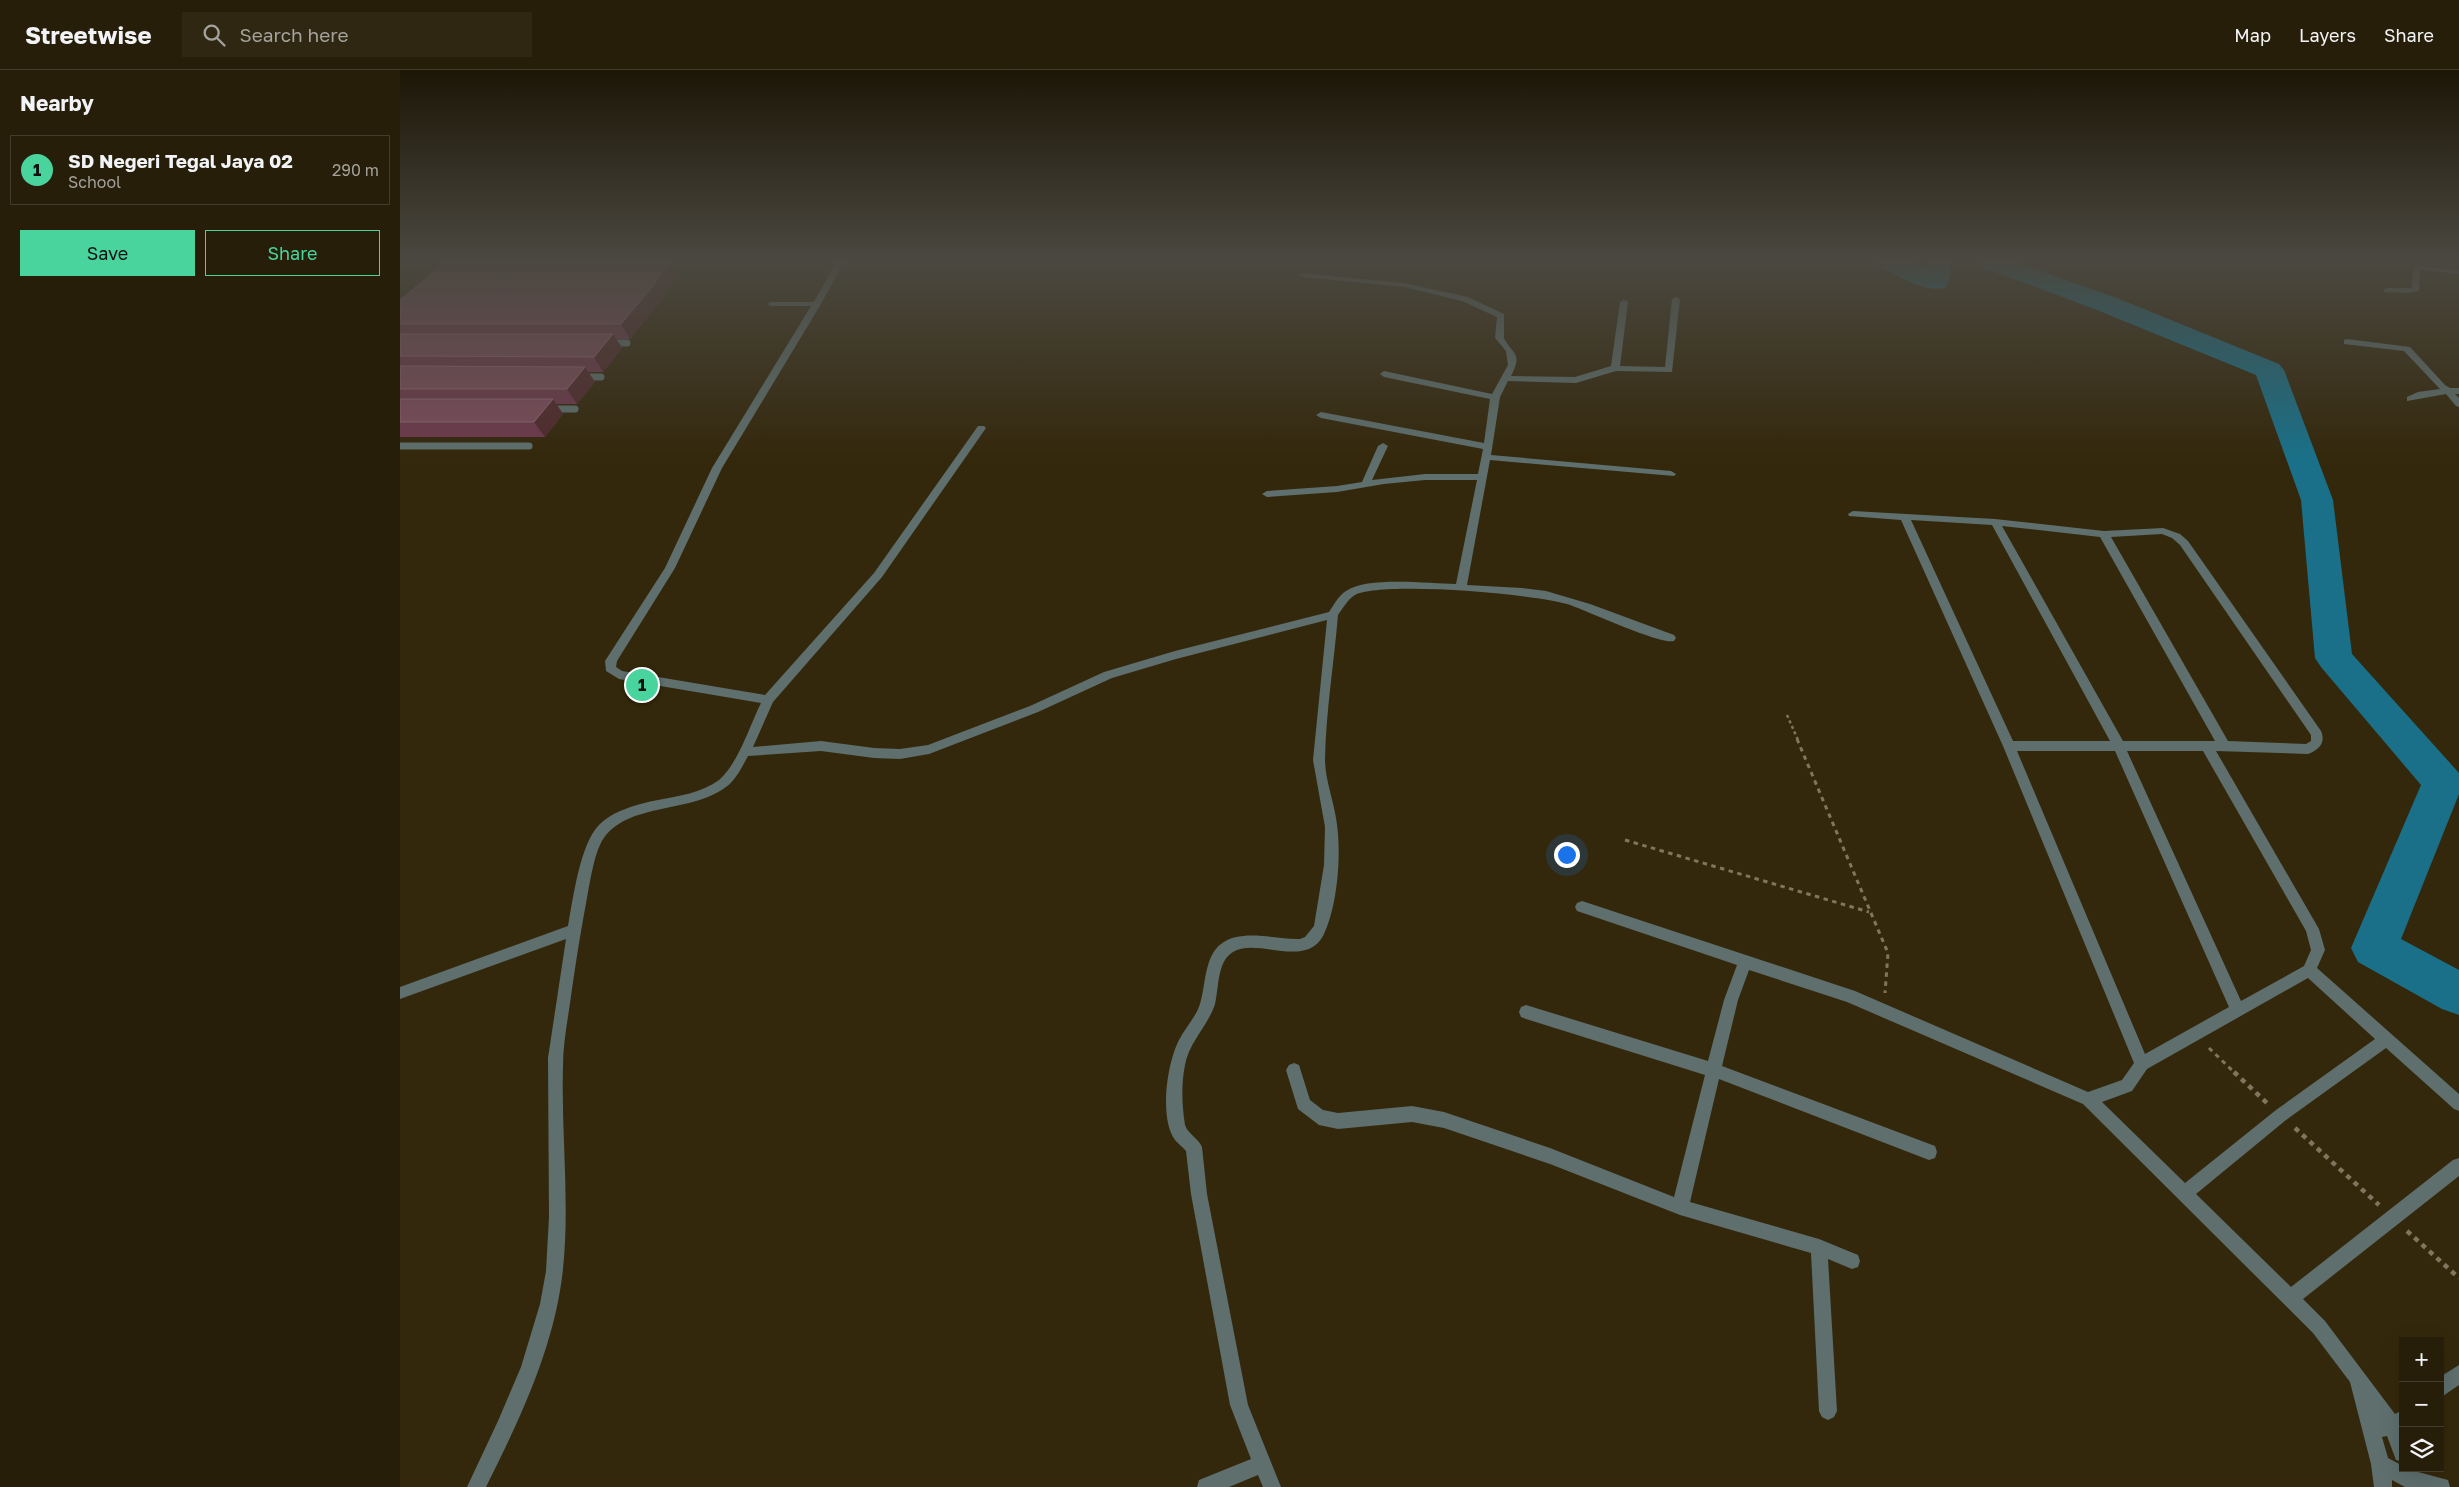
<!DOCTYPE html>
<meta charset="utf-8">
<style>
:root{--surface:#271e09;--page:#2f2712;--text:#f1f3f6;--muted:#a4a29c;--line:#433c2a;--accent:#49d49d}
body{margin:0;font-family:"Golos Text",sans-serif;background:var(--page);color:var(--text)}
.controls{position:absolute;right:15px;bottom:15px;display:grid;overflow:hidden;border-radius:0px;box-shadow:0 5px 20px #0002}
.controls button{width:45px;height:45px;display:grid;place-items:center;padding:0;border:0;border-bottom:1px solid var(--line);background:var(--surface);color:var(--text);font:25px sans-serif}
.you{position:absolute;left:1166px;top:784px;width:18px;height:18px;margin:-12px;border:4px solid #fff;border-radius:50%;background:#1a73e8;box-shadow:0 0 0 8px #1a73e833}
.badge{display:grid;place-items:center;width:32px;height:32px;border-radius:50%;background:var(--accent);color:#111;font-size:16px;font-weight:700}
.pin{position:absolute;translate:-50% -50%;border:2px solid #fff;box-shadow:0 1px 5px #0006}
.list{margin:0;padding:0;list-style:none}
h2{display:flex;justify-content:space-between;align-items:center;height:65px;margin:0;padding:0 20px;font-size:21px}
h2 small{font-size:16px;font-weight:400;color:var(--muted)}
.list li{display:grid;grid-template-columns:32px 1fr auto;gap:15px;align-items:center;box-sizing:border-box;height:70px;margin:0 10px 10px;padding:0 10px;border:1px solid var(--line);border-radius:0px}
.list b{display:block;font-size:19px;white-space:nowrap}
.list p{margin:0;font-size:16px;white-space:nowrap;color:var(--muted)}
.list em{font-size:16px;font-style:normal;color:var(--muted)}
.actions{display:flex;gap:10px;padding:15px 20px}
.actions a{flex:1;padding:11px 0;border:1px solid var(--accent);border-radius:0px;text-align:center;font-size:18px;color:var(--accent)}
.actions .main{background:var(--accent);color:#111}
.icon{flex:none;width:28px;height:28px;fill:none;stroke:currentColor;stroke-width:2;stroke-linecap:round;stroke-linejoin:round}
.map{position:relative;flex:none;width:2059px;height:1417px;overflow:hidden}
header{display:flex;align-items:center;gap:30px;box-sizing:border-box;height:70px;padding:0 25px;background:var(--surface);border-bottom:1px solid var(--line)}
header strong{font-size:24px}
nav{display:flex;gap:28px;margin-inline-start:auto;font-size:18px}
.search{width:350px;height:45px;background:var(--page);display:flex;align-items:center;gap:12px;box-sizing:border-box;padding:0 18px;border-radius:0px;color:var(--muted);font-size:19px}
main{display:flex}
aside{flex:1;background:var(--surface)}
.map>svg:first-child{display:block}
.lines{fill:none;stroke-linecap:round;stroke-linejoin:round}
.river{fill:#1a7088;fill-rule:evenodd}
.path-far2{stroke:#80765f;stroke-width:2.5;stroke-dasharray:3 3;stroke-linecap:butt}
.path-far1{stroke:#80765f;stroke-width:3;stroke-dasharray:4.5 4.5;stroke-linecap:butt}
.path{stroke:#80765f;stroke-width:4.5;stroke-dasharray:5 5;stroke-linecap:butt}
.service{stroke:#5e6f6d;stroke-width:7}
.minor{fill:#5e6f6d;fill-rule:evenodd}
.wall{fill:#6d394d}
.shaded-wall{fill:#502a2d}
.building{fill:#7b4c5c;stroke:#8d646f}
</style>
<header>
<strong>Streetwise</strong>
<div class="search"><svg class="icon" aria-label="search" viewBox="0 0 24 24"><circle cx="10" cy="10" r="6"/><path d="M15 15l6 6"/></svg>Search here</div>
<nav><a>Map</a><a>Layers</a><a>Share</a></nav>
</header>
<main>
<aside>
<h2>Nearby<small></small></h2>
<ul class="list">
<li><span class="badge">1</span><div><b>SD Negeri Tegal Jaya 02</b><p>School</p></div><em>290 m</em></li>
</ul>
<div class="actions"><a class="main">Save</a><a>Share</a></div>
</aside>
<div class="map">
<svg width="2059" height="1417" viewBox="0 0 2059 1417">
<rect width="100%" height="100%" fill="#34280c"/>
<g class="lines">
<!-- river -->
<g class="river">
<path d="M1472,190H1507L1525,198L1526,190H1552L1549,212L1545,218C1523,223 1496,204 1476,195Z"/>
<polygon points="1582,190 1609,190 1717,228 1879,294 1884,300 1933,430 1952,584 2059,703 2059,724 2001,869 2059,900 2059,945 2042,939 1958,892 1951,878 2021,715 1921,597 1915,588 1901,430 1856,305 1697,240 1584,198 1580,193"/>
</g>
<!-- path-far2 -->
<polyline class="path-far2" points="1387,645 1398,670"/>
<!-- path-far1 -->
<g class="path-far1">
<polyline points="1397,669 1488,883 1485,923"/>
<polyline points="1225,770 1469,842"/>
<polyline points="1809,978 1835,1003"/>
</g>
<!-- path -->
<g class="path">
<polyline points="1834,1002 1868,1034"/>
<polyline points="1895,1058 1979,1135"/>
<polyline points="2007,1161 2059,1208"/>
</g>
<!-- service -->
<g class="service">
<polyline points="206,273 227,273"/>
<polyline points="179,307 201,307"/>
<polyline points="148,339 175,339"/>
<polyline points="0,376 129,376"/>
</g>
<!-- minor -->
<g class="minor">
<path d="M437,190H445L421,234L322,398L275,498L217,591L216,597L222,601L365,625L474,503L578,356H584L586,358L482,507L373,632L353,677L421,671L474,678L500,679L528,675L630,636L704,602L775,581L929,542C934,535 938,526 946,521C968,506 1029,514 1056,514L1077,410H1025L984,414L937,422L867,427L862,424L867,421L937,416L962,412L978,376L983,373L988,376L972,410L1025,404H1078L1083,379L921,348L916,345L921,342L1084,373L1090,329L984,307L980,304L984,301L1092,324L1108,295L1106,281L1095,268L1097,247L1062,231L1004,217L902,207L898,205L899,203L1004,213L1068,227L1104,244V268C1113,285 1123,283 1111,306L1175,307L1211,296L1220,232L1224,230L1228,232L1220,296L1265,297L1272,229L1276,227L1280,229L1272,302L1216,301L1176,313L1108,311L1100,327L1091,385L1271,401L1276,404L1274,406L1090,390L1067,515L1122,518L1146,521L1190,534L1274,565L1276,568L1274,571C1260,575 1186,540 1167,534C1134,524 983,511 955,525C948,529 943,538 938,545C934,593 926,641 925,689C925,709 933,729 936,748C942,781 938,834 924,864C907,900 857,867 833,882C817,891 819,918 815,934C808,956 789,972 785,995C781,1015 782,1035 785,1055C788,1064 798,1068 802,1077L807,1124L848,1335L881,1417H863L858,1405L829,1417H797L799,1410L851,1389L830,1335L791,1124L786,1081C783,1077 778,1074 775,1070C759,1048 767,993 779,970C785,958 796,947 800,934C806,915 804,887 821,874C842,858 876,870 900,869L905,867L914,856L924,795L925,757L913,690L927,550L776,589L712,608L638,642L529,684L500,689L474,688L421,681L348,686C342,697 336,710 326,717C289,745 221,731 200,775C192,791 187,831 183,850C178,877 174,905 170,933C167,954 163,975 163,996C161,1064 170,1131 163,1199C155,1276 120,1349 86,1417H67L98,1351L121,1297L140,1234L146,1201L149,1147L148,988L166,869L0,929V917L168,856C173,829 180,774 199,755C214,740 238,734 258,730C279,726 301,723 319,710C338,694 350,655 361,633L219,609L206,601L205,591L265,498L312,398L411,236H371L367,234L371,232H414Z"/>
<polygon points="2013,195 2059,200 2059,204 2020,200 2019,221 2008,223 1984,222 1983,220 1987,218 2012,218"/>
<polygon points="1947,269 2010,277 2045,315 2050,318 2059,318 2059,324 2055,324 2059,328 2059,337 2056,336 2046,324 2007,331 2007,327 2018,322 2040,319 2004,281 1944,274 1944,270"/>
<path d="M1453,441L1595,449L1704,461L1763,458L1780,464L1788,471L1921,661C1926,673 1919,680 1908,684L1816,681L1919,859L1925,880L1917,898L2059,1024V1041L2054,1039L1986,978L1886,1050L1796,1124L1891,1217L2053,1090L2059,1088V1106L1903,1229L1925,1251L1995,1344L2003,1340V1392L1996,1390L1987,1366L1982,1367L1988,1388L2003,1396V1398L2048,1410L2050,1417H2005L1992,1410V1417H1974L1971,1394L1950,1312L1913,1263L1683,1034L1447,932L1349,900L1338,930L1322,996L1535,1076L1537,1082L1535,1088L1529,1090L1319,1009L1290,1132L1419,1169L1458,1185L1460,1191L1458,1197L1452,1199L1428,1189L1437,1341L1434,1347L1428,1350L1422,1347L1419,1341L1411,1183L1280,1145L1150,1094L1044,1058L1012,1052L938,1059L919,1055L898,1039L886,1000L889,995L894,993L899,995L910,1030L923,1040L938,1043L1012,1036L1044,1042L1150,1078L1274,1127L1305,1005L1126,949L1121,947L1119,942L1121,937L1126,935L1308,991L1324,930L1337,895L1177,841L1175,837L1177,833L1182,831L1455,921L1688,1022L1722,1010L1734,993L1603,676L1501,450L1449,446L1448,444ZM1511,450L1592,455L1710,671H1613ZM1602,456L1700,467L1815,671H1723ZM1762,464L1772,468L1780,475L1911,665V671L1906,674L1828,671L1711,467ZM1617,681H1715L1829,937L1745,984ZM1727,681H1803L1906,861L1911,880L1904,896L1841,931ZM1908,908L1975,969L1876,1040L1785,1113L1702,1032L1732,1021L1747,999Z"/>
<polygon points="2059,1295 2059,1315 2040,1328 2040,1307"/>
</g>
</g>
<!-- wall -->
<polygon class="wall" points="272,192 280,206 263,225 264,227 230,269 216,269 222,278 203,302 188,302 195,312 177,334 156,334 163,344 145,367 0,367 0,230"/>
<!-- shaded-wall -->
<g class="shaded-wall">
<polygon points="272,192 280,206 263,225 264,227 230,269 221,254 254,212"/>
<polygon points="213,264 222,278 203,302 194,287"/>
<polygon points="185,297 195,312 177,334 167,319"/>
<polygon points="153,329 163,344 145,367 134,352"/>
</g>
<!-- building -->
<g class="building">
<polygon points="48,190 272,192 254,212 256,212 221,254 0,254 0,230"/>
<polygon points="0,264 213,264 194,287 0,286"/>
<polygon points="0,296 185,297 167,319 0,319"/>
<polygon points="0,329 153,329 134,352 0,352"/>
</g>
<!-- sky -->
<linearGradient id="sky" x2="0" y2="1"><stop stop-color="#1d1607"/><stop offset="0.49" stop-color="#4a4840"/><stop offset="1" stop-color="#4a4840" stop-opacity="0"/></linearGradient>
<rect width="2059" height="388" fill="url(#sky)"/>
</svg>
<div class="controls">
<button>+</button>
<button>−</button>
<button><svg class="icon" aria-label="layers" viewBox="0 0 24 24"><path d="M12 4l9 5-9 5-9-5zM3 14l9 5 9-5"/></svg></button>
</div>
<div class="you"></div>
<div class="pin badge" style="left:242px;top:615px">1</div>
</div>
</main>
